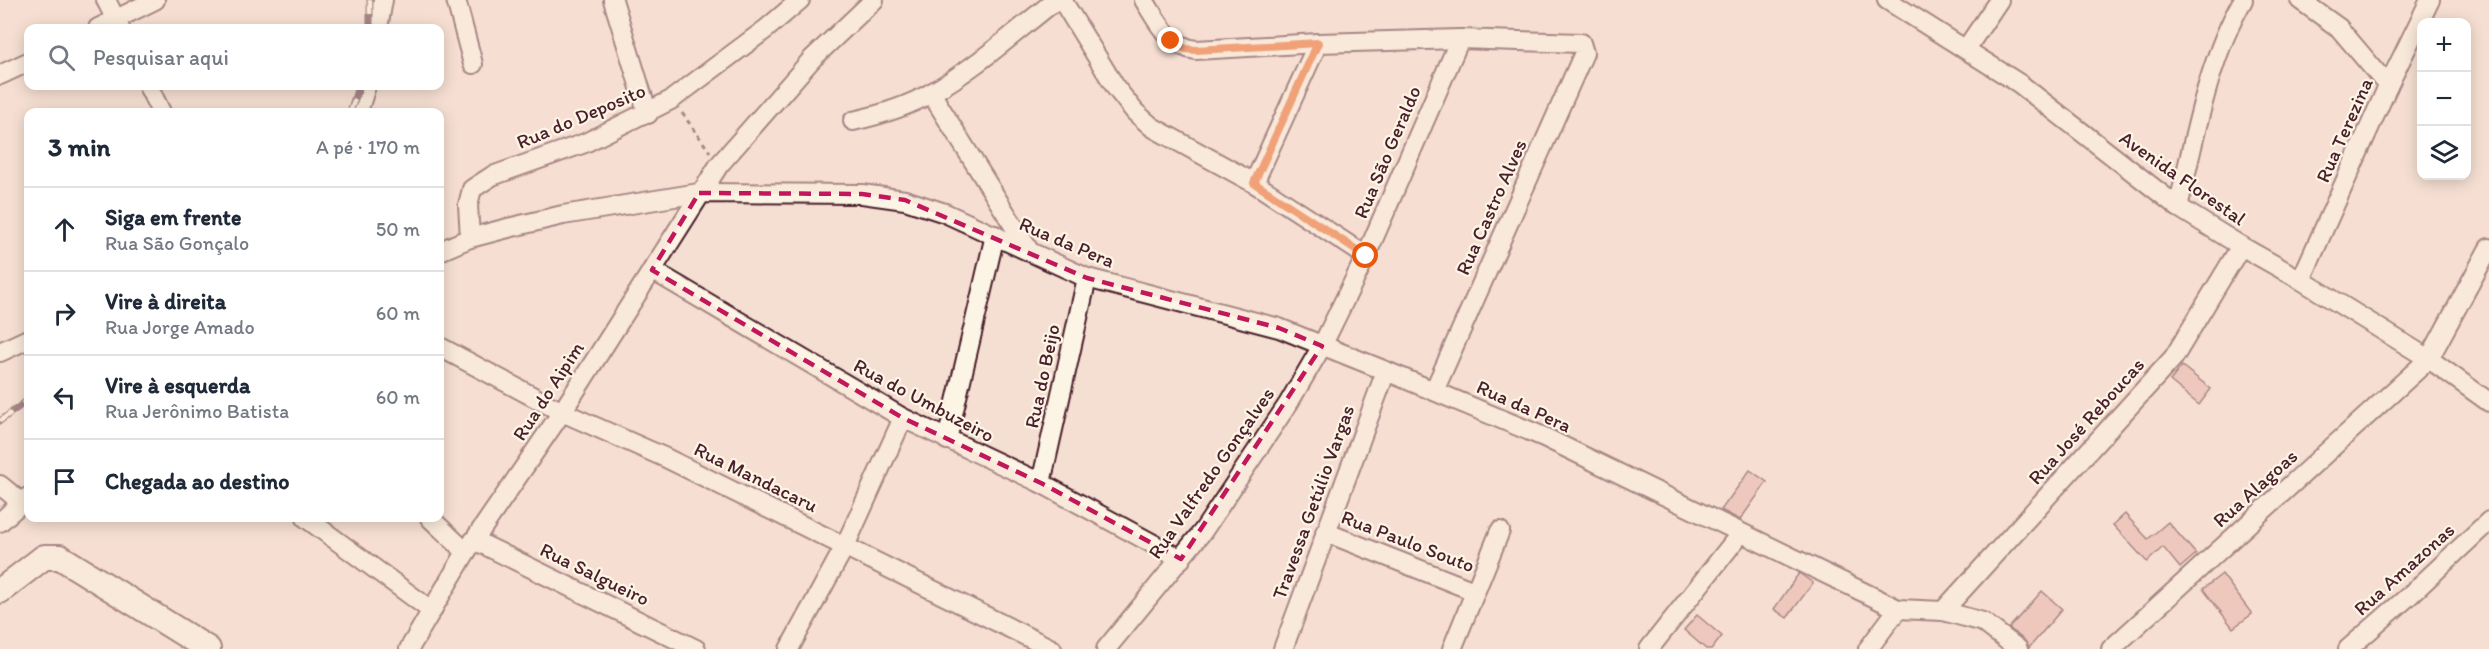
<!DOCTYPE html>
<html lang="pt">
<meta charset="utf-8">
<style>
:root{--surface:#fff;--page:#f2f2f3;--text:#1f2937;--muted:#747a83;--line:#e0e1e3}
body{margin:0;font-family:Itim,sans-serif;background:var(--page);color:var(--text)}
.controls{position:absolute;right:18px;top:18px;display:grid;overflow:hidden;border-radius:12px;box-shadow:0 3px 15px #0003}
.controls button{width:54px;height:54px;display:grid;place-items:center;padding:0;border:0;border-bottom:2px solid var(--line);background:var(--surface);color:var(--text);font:30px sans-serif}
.stop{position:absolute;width:18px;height:18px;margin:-14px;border:4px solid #ea580c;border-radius:50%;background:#fff}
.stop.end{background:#ea580c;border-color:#fff;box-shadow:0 2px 6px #0008}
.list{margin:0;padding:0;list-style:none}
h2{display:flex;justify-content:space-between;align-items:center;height:78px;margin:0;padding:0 24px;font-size:26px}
h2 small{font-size:20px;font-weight:400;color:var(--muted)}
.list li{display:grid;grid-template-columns:39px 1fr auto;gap:18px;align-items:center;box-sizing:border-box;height:84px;padding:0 24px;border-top:2px solid var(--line)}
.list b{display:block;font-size:22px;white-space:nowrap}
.list p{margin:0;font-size:20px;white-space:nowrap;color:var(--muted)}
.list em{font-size:20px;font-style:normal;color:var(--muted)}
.icon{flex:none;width:33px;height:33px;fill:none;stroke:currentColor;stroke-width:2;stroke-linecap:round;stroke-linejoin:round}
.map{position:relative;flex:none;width:2489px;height:649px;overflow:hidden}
.search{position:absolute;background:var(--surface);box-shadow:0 3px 15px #0003;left:24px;top:24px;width:420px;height:66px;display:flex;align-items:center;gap:15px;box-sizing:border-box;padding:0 21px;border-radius:12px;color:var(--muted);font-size:22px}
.panel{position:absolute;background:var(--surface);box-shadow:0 3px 15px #0003;left:24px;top:108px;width:420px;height:414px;border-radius:12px}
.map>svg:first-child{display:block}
.building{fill:#e5aba4;stroke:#4a1f2b;stroke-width:1.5}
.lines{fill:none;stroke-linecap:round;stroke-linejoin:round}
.street-casing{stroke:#4a1f2b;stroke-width:22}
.secondary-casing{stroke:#4a1f2b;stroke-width:28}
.path{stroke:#4a1f2b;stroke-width:3;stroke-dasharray:4.5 4.5;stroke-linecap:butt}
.street{stroke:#fcf5e5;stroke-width:18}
.secondary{stroke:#fcf5e5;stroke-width:24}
.rail-casing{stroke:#4a1f2b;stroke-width:7}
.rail{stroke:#fcf5e5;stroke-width:4.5;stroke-dasharray:14;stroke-linecap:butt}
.route{stroke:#ea580c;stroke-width:8}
.marked{fill:none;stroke:#c2185b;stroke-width:4.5;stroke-dasharray:12 8;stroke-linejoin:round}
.labels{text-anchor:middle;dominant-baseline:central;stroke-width:4.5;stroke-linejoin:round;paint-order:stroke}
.street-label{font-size:20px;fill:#4a1f2b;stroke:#fcf5e5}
</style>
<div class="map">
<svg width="2489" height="649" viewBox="0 0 2489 649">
<rect width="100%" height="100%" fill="#f5dfd2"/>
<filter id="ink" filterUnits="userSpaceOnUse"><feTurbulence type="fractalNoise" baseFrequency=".0167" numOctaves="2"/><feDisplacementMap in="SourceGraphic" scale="12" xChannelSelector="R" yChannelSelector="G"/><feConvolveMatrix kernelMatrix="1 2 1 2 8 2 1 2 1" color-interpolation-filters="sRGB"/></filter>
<g filter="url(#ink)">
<!-- building -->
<g class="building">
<polygon points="2182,366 2211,389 2199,405 2170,381"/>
<polygon points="1750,470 1767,482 1740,520 1721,510"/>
<polygon points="2125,514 2148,539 2168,522 2196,554 2180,568 2163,547 2147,562 2113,525"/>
<polygon points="1799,573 1813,583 1787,618 1774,609"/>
<polygon points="2222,574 2252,614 2233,628 2203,589"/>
<polygon points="2042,591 2062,609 2029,648 2025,641 2009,628"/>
<polygon points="1697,615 1722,636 1712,649 1706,649 1684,630"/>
</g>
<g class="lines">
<defs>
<g id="street">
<polyline points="106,0 120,28"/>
<polyline points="456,0 473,64"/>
<polyline points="613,0 648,114"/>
<polyline points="1062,0 1116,88 1135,112 1152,127 1254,183 1366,256"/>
<path d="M1144,0C1158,22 1168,46 1196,50L1318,43L1460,39L1581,43L1584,53L1434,391"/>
<polyline points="1887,0 2020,84 2178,207 2241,246 2301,280 2429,359 2489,402"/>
<polyline points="2300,0 2339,28 2388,86"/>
<polyline points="98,28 155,0"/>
<polyline points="378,28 383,0"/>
<polyline points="1966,49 1999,0"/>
<polyline points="0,75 28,62"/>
<polyline points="148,86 161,112"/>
<polyline points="931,93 1030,252"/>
<polyline points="358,112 366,86"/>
<path d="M853,121C880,115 907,107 931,93C976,68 1016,31 1056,0"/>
<polyline points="1254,183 1318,43"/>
<path d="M2178,207C2195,138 2207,62 2243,0"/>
<polyline points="470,238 468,205 472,189 492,176 585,143 671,100 766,29 800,0"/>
<polyline points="440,251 470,238 508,228 563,215 699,193 862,194 905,200 945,213 1087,278 1279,328 1386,371 1544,437 1898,609 1943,611 1983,622 2018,649"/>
<polyline points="652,270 903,418 1041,483 1181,559"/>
<polyline points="2301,280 2388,86 2430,0"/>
<polyline points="440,347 562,412 666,458 1052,649"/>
<polyline points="0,352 28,339"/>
<polyline points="947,440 995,235"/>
<polyline points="1041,483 1087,278"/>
<polyline points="0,485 21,502"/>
<polyline points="306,518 432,611"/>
<polyline points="430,518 466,552"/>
<polyline points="0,522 28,497"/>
<polyline points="1325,532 1474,591"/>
<polyline points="474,540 696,649"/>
<polyline points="1943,611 2174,357 2241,246"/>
<polyline points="409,649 466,552 562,412 719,165 812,59 874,0"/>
<polyline points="789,649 845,546 903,418"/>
<polyline points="1106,649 1203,531 1288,404 1322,346 1366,256 1460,39"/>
<polyline points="1283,649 1386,371"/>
<polyline points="1452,649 1500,531"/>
<polyline points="1649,649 1740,534"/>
<polyline points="1868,649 1898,609"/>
<polyline points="2111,649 2429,359 2489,248"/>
<polyline points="2348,649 2410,595 2489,521"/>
</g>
<polyline id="secondary" points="0,591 44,557 60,557 208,649"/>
</defs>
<!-- street casing -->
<use href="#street" class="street-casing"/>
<!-- secondary casing -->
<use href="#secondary" class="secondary-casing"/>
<!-- path -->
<polyline class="path" points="682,113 710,152"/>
<!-- street -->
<use href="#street" class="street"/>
<!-- secondary -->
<use href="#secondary" class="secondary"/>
<defs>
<g id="rail">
<polyline points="370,0 370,28"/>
<polyline points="350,112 360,86"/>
<polyline points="0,421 28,400"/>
</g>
</defs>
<!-- rail casing -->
<use href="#rail" class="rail-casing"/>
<!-- rail -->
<use href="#rail" class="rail"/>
</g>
</g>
<g class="lines" filter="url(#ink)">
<!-- route -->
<polyline class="route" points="1171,41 1186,49 1196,50 1318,43 1254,183 1366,256"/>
</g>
<!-- marked area -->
<path d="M0 0H2489V649H0ZM699,193L862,194L905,200L1087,278L1279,328L1322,346L1181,559L1041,483L903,418L652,270Z" fill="#f5dfd2" fill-opacity=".55" fill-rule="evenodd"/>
<path class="marked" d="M699,193L862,194L905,200L1087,278L1279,328L1322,346L1181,559L1041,483L903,418L652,270Z"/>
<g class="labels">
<!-- street labels -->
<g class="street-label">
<text transform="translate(581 116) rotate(-23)">Rua do Deposito</text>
<text transform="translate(2344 130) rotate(-66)">Rua Terezina</text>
<text transform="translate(1387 152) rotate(-67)">Rua São Geraldo</text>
<text transform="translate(2183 178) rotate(35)">Avenida Florestal</text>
<text transform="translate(1491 207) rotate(-66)">Rua Castro Alves</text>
<text transform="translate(1067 242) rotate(23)">Rua da Pera</text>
<text transform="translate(1042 376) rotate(-78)">Rua do Beijo</text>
<text transform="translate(548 391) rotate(-57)">Rua do Aipim</text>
<text transform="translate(924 400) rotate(28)">Rua do Umbuzeiro</text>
<text transform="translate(1524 406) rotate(24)">Rua da Pera</text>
<text transform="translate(2086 421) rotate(-48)">Rua José Reboucas</text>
<text transform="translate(1211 473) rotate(-55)">Rua Valfredo Gonçalves</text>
<text transform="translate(756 477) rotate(26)">Rua Mandacaru</text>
<text transform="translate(2255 488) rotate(-42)">Rua Alagoas</text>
<text transform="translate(1313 502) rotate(-70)">Travessa Getúlio Vargas</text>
<text transform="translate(1408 541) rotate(21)">Rua Paulo Souto</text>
<text transform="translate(2404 569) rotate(-42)">Rua Amazonas</text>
<text transform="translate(595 574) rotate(26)">Rua Salgueiro</text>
</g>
</g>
</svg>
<div class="controls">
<button>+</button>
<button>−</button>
<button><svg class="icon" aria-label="layers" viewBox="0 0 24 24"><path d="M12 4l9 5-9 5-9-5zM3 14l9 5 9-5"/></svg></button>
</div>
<div class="stop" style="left:1366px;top:256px"></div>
<div class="stop end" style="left:1171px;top:41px"></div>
<div class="search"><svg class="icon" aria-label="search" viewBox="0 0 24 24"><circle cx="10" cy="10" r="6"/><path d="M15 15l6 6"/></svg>Pesquisar aqui</div>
<section class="panel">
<h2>3 min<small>A pé · 170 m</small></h2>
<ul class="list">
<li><svg class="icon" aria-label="ahead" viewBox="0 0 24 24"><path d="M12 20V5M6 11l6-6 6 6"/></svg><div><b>Siga em frente</b><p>Rua São Gonçalo</p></div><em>50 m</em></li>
<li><svg class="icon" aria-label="right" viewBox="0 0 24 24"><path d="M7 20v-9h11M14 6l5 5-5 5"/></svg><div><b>Vire à direita</b><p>Rua Jorge Amado</p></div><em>60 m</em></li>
<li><svg class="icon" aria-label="left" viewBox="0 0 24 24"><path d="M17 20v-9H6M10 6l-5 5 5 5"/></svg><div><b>Vire à esquerda</b><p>Rua Jerônimo Batista</p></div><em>60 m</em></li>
<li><svg class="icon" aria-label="arrive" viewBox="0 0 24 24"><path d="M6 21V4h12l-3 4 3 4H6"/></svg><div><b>Chegada ao destino</b></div></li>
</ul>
</section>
</div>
